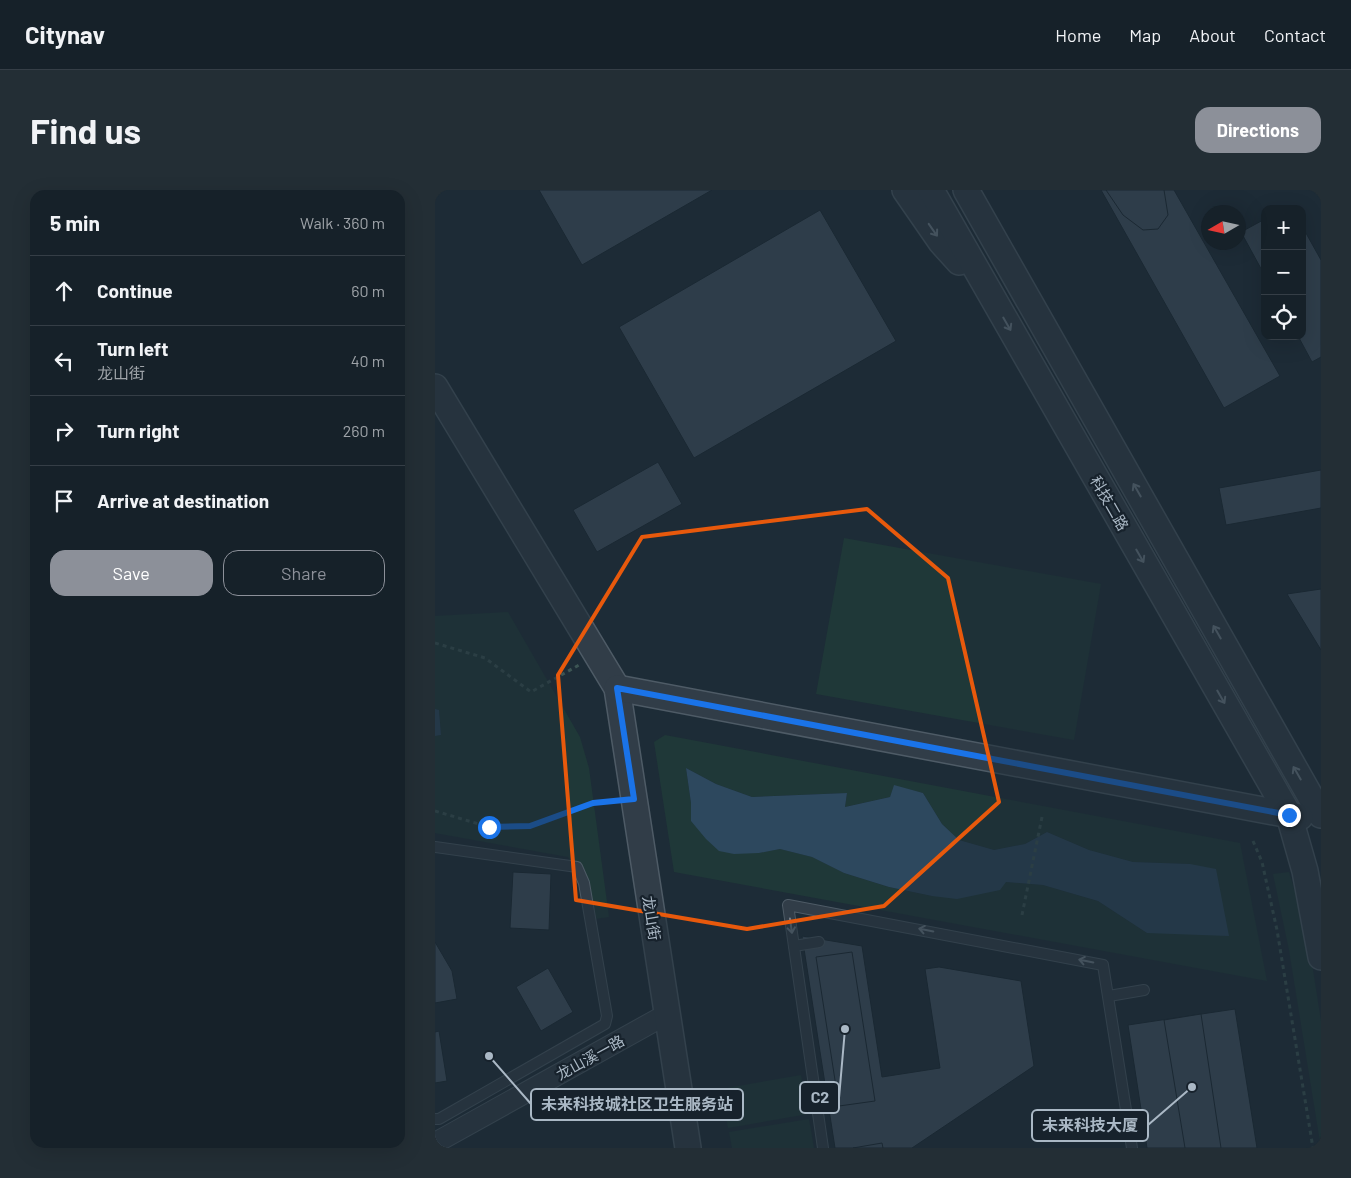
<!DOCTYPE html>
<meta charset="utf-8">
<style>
:root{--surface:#162129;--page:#232e35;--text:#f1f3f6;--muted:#9ea3a8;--line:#353e46;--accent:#8c9099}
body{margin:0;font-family:Barlow,"Noto Sans SC",sans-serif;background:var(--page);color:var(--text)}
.controls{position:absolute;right:15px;top:15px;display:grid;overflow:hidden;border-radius:10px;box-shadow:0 5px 20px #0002}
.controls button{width:45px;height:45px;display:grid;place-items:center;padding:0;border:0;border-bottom:1px solid var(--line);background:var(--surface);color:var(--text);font:25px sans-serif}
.compass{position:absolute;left:766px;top:15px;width:45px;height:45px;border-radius:50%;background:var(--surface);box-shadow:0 5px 20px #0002;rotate:261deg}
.stop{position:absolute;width:15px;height:15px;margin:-11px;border:4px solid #1a73e8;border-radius:50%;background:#fff}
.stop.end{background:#1a73e8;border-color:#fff;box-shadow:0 1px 5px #0008}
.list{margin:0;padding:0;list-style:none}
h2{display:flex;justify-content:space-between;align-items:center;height:65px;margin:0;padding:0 20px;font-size:21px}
h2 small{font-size:16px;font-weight:400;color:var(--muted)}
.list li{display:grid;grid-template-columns:32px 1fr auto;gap:15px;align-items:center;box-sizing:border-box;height:70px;padding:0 20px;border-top:1px solid var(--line)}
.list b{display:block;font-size:19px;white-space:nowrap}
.list p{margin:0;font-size:16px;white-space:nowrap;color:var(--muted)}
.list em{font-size:16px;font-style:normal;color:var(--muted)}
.actions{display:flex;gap:10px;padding:15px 20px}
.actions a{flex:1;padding:11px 0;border:1px solid var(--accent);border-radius:15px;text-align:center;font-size:18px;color:var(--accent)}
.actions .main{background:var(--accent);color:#fff}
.icon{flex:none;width:28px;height:28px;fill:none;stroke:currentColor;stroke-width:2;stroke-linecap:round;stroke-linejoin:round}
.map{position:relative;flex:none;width:886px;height:958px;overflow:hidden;border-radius:15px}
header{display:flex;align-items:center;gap:30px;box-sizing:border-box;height:70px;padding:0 25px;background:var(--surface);border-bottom:1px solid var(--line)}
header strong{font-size:24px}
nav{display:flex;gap:28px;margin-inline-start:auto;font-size:18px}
.intro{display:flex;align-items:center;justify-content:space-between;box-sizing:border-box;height:120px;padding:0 30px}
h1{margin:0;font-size:35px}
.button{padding:12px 22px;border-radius:15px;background:var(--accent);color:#fff;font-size:18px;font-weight:700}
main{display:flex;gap:30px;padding:0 30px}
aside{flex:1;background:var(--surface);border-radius:15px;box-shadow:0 5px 20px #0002}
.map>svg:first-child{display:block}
.green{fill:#1f3838;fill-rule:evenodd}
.water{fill:#2d485e}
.building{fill:#435362;stroke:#18242e}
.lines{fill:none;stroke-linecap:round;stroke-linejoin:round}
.service-casing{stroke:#4e5b66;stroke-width:12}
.minor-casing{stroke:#4e5b66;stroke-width:22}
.tertiary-casing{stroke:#4e5b66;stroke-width:28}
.path{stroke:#3c5554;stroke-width:3;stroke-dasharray:4 4;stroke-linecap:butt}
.service{stroke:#313d48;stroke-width:10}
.minor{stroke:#313d48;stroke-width:20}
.tertiary{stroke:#313d48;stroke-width:25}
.oneway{stroke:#74818d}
.route{stroke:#1a73e8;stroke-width:6}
.marked{fill:none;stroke:#e8590c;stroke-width:4;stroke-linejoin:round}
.labels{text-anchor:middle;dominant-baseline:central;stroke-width:4.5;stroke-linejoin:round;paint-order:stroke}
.street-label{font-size:15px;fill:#aab8c5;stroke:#17222c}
.leader{fill:none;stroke:#aab8c5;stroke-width:2}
.callout-dot{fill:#aab8c5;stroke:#17222c;stroke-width:2}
.callout{fill:#17222c;stroke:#aab8c5;stroke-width:2}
.callout-label{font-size:16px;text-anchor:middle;font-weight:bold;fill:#aab8c5}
</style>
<header>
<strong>Citynav</strong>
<nav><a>Home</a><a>Map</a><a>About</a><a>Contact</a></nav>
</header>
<div class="intro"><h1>Find us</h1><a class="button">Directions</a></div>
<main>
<aside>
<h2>5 min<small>Walk · 360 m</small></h2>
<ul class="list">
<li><svg class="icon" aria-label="ahead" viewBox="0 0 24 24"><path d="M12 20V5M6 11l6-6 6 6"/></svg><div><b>Continue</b></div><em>60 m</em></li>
<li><svg class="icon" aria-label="left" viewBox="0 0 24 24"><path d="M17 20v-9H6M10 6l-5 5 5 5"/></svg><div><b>Turn left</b><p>龙山街</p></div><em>40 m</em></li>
<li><svg class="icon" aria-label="right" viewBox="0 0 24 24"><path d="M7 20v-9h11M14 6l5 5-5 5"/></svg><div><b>Turn right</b></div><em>260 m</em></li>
<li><svg class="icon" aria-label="arrive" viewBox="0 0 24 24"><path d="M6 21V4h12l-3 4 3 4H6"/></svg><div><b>Arrive at destination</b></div></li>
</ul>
<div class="actions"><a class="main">Save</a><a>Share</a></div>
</aside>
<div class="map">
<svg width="886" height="958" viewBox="0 0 886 958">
<rect width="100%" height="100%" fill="#1d2c37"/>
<!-- green -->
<g class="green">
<polygon points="409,348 666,394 639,550 381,504"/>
<polygon points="73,422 145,547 154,578 174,727 152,730 145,686 133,667 0,643 0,546 6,545 4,520 0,519 0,426"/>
<path d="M230,545L805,653L832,791L239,682L219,552ZM251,578L281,594L317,607L412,603L410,617L455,607L459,596L488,603L507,634L524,650L559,660L590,654L612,642L654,660L698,672L755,674L712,743L663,711L608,695L571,692L497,706L454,697L409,683L377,667L345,659L323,663L256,631V613Z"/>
<polygon points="854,682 872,742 886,831 886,958 854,760 838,684"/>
<polygon points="366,885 373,924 293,938 286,899"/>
<polygon points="374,929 379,958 297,958 294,942"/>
</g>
<!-- water -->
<g class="water">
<polygon points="0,519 4,520 6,545 0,546"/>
<polygon points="251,578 281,594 317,607 412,603 410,617 455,607 459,595 488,603 507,634 524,650 559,660 590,654 612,642 654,660 698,672 755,674 781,679 794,746 712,743 663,711 608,695 571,692 565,700 522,709 497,706 454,697 409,683 377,667 345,659 324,663 299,664 284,661 271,649 256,631 256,613"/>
</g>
<!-- building -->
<g class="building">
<polygon points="104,0 277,0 147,75"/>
<polygon points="666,0 739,0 845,186 789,218"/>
<polygon points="671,0 729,0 733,25 723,39 708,40 688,25"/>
<polygon points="385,20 461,151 259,268 184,137"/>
<polygon points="830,29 830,86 806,42"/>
<polygon points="867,36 886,70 886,167 877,172 863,146 867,146"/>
<polygon points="223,272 247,314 162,362 138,320"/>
<polygon points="886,280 886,318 791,335 784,298"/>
<polygon points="886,399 886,460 852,404"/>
<polygon points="78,682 116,684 114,740 75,738"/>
<polygon points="367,746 427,756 447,887 505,878 490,779 504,777 586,791 599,876 477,958 400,958"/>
<polygon points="0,752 17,781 22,809 0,813"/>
<polygon points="417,762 440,911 404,916 381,767"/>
<polygon points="113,778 138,822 106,841 81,797"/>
<polygon points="800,819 822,958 712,958 693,835"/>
<polygon points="766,824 786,958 750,958 729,830"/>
<polygon points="4,841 12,891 0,893 0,842"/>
<polygon points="447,953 448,958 418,958"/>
</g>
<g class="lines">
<defs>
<g id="service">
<polyline points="0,657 142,677 149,693 172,826 170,834 4,929 0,929"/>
<polyline points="359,756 384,752"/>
<polyline points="674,806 709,800"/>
<polyline points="388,958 353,715 668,775 697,958"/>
</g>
<polyline id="minor" points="0,953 232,824"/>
<g id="tertiary">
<polyline points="470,0 506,52 524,72"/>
<polyline points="496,0 854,625 870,681 886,767"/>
<polyline points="531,0 886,625"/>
<polyline points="0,197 182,498 253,958"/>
<polyline points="182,498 865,627"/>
</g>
</defs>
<!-- service casing -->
<use href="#service" class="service-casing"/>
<!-- minor casing -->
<use href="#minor" class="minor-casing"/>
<!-- tertiary casing -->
<use href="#tertiary" class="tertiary-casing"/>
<!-- path -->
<g class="path">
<polyline points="0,453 50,468 96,502 144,475"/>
<polyline points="0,621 54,637 95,636 158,613 178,611"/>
<polyline points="818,651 827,672 842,740 878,958"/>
<polyline points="587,725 607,627"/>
</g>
<!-- service -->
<use href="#service" class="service"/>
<!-- minor -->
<use href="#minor" class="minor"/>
<!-- tertiary -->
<use href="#tertiary" class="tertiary"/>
</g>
<!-- one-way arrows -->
<defs><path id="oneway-shaft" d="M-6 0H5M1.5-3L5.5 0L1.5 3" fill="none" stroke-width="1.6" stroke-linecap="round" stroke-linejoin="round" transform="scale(1.25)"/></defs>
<g class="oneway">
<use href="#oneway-shaft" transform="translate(498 40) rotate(55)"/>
<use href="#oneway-shaft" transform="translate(572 134) rotate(60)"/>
<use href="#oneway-shaft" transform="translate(702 300) rotate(-120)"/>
<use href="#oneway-shaft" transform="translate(705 366) rotate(60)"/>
<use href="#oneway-shaft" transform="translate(782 442) rotate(-120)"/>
<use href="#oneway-shaft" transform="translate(786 507) rotate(60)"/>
<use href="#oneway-shaft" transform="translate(862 583) rotate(-120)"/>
<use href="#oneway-shaft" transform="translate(356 736) rotate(82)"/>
<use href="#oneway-shaft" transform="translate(491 740) rotate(-169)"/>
<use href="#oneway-shaft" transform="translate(651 771) rotate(-169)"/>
</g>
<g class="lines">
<!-- route -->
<polyline class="route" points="54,637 95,636 158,613 199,609 182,498 854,625"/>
</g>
<!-- marked area -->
<path d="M0 0H886V958H0ZM432,319L513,388L564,612L449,716L312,739L141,710L123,485L207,347Z" fill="#1d2c37" fill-opacity=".55" fill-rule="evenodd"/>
<path class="marked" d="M432,319L513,388L564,612L449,716L312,739L141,710L123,485L207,347Z"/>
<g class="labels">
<!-- street labels -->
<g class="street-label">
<text transform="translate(675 313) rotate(60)">科技二路</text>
<text transform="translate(217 728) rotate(81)">龙山街</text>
<text transform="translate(155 867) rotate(-29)">龙山溪一路</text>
</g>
</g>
<!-- callouts -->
<path class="leader" d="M410 839L404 908M54 866L96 914M757 897L713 935"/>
<g class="callout-dot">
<circle cx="410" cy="839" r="5"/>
<circle cx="54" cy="866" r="5"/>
<circle cx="757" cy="897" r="5"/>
</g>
<g class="callout">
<rect x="365" y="892" width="39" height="31" rx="5"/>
<rect x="96" y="899" width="212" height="31" rx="5"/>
<rect x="597" y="920" width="116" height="31" rx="5"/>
</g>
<g class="callout-label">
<text x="385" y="913">C2</text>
<text x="202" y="920">未来科技城社区卫生服务站</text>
<text x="655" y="941">未来科技大厦</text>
</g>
</svg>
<div class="controls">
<button>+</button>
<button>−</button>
<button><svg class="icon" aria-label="locate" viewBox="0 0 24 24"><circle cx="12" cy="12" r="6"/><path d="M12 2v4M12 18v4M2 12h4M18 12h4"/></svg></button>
</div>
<svg class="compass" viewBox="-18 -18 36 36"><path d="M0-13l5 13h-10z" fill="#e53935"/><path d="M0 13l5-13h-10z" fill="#9ea3a8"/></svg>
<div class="stop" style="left:54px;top:637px"></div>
<div class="stop end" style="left:854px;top:625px"></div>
</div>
</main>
